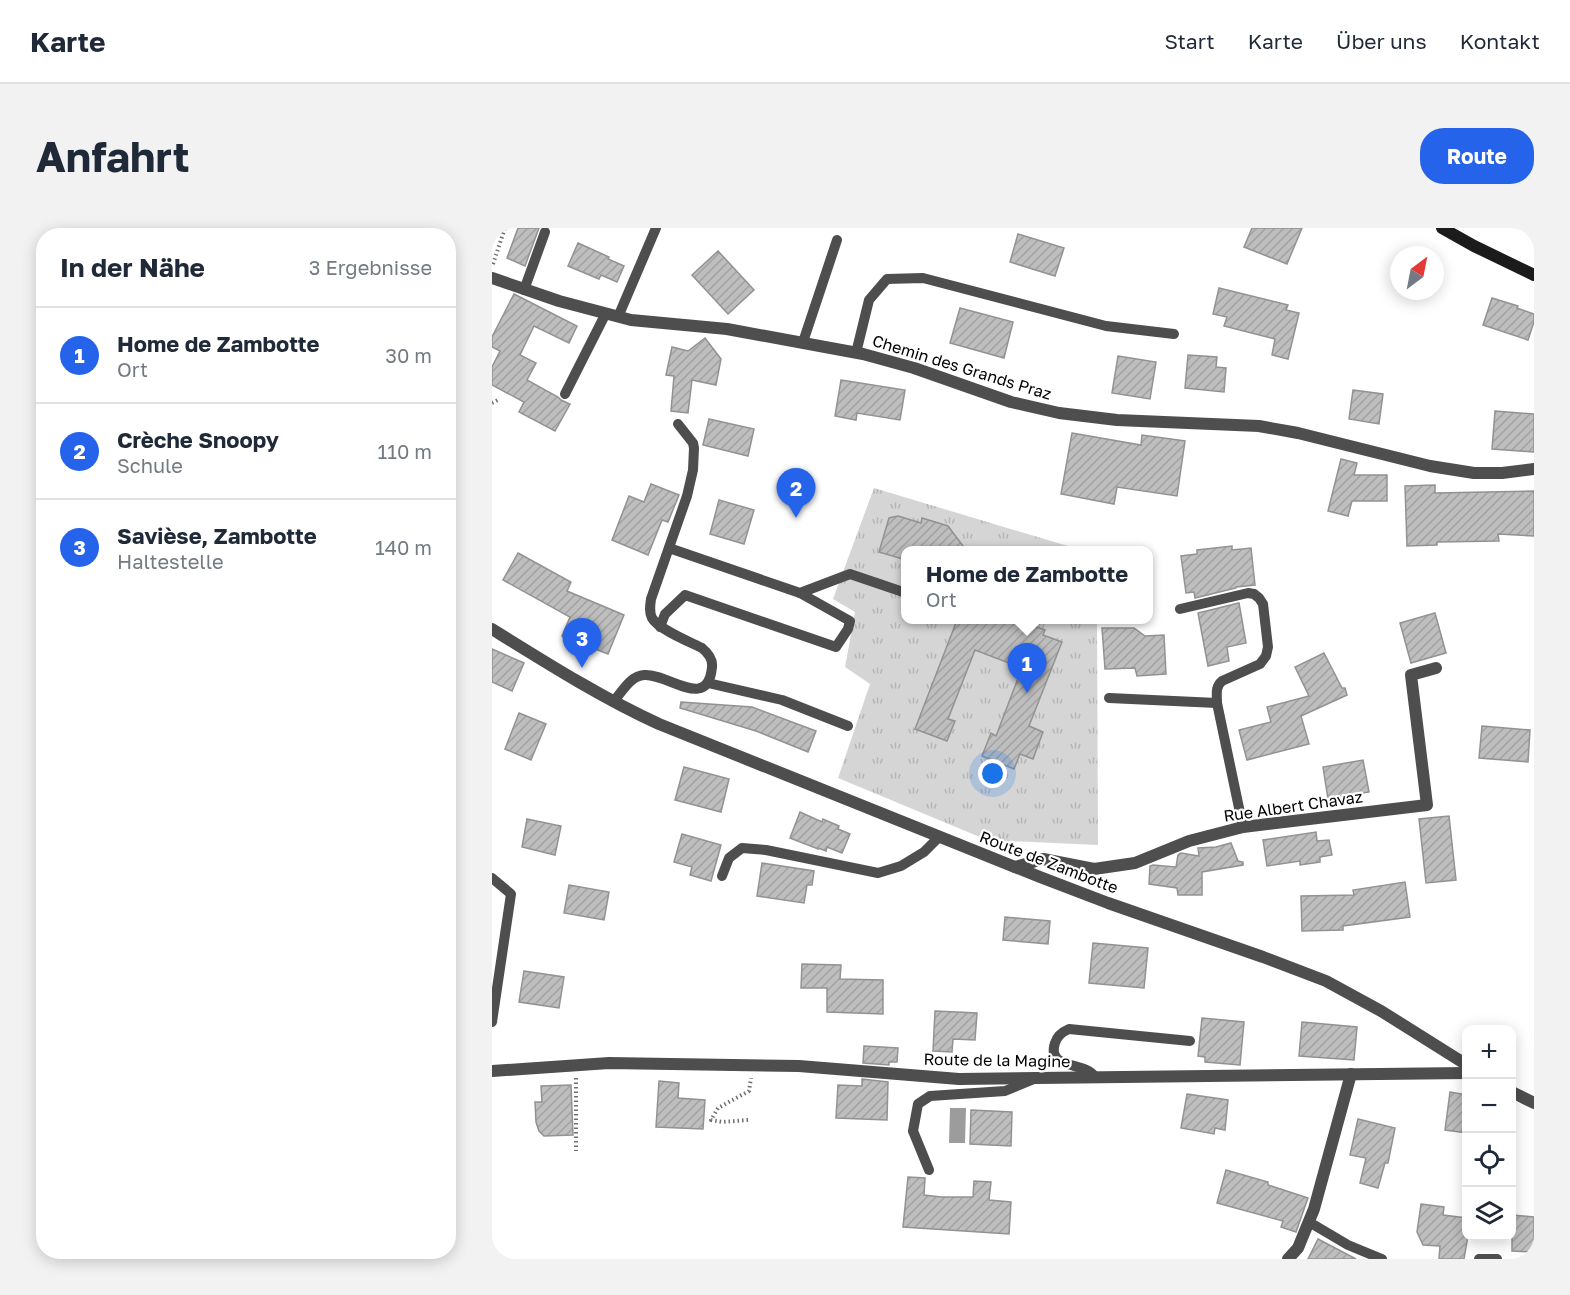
<!DOCTYPE html>
<html lang="de">
<meta charset="utf-8">
<style>
:root{--surface:#fff;--page:#f2f2f3;--text:#1f2937;--muted:#747a83;--line:#e0e1e3;--accent:#2563eb}
body{margin:0;font-family:"Golos Text",sans-serif;background:var(--page);color:var(--text)}
.controls{position:absolute;right:18px;bottom:18px;display:grid;overflow:hidden;border-radius:12px;box-shadow:0 3px 15px #0003}
.controls button{width:54px;height:54px;display:grid;place-items:center;padding:0;border:0;border-bottom:2px solid var(--line);background:var(--surface);color:var(--text);font:30px sans-serif}
.compass{position:absolute;left:898px;top:18px;width:54px;height:54px;border-radius:50%;background:var(--surface);box-shadow:0 3px 15px #0003;rotate:32deg}
.you{position:absolute;left:501px;top:546px;width:21px;height:21px;margin:-15px;border:4px solid #fff;border-radius:50%;background:#1a73e8;box-shadow:0 0 0 9px #1a73e833}
.badge{display:grid;place-items:center;width:39px;height:39px;border-radius:50%;background:var(--accent);color:#fff;font-size:20px;font-weight:700}
.pin{position:absolute;translate:-50% -50px;filter:drop-shadow(0 2px 3px #0008)}
.pin::after{content:'';position:absolute;top:32px;width:21px;height:18px;background:inherit;clip-path:polygon(0 0,100% 0,50% 100%)}
.popup{position:absolute;left:409px;top:318px;width:252px;height:78px;box-sizing:border-box;display:grid;place-content:center;border-radius:12px;background:var(--surface);filter:drop-shadow(0 2px 4px #0005);font-size:20px;white-space:nowrap;color:var(--muted)}
.popup b{font-size:22px;color:var(--text)}
.popup::after{content:'';position:absolute;left:50%;top:100%;margin-left:-12px;border:12px solid transparent;border-top-color:var(--surface)}
.list{margin:0;padding:0;list-style:none}
h2{display:flex;justify-content:space-between;align-items:center;height:78px;margin:0;padding:0 24px;font-size:26px}
h2 small{font-size:20px;font-weight:400;color:var(--muted)}
.list li{display:grid;grid-template-columns:39px 1fr auto;gap:18px;align-items:center;box-sizing:border-box;height:96px;padding:0 24px;border-top:2px solid var(--line)}
.list b{display:block;font-size:22px;white-space:nowrap}
.list p{margin:0;font-size:20px;white-space:nowrap;color:var(--muted)}
.list em{font-size:20px;font-style:normal;color:var(--muted)}
.icon{flex:none;width:33px;height:33px;fill:none;stroke:currentColor;stroke-width:2;stroke-linecap:round;stroke-linejoin:round}
.map{position:relative;flex:none;width:1042px;height:1031px;overflow:hidden;border-radius:24px}
header{display:flex;align-items:center;gap:36px;box-sizing:border-box;height:84px;padding:0 30px;background:var(--surface);border-bottom:2px solid var(--line)}
header strong{font-size:28px}
nav{display:flex;gap:33px;margin-inline-start:auto;font-size:21px}
.intro{display:flex;align-items:center;justify-content:space-between;box-sizing:border-box;height:144px;padding:0 36px}
h1{margin:0;font-size:42px}
.button{padding:15px 27px;border-radius:24px;background:var(--accent);color:#fff;font-size:21px;font-weight:700}
main{display:flex;gap:36px;padding:0 36px}
aside{flex:1;background:var(--surface);border-radius:24px;box-shadow:0 3px 15px #0003}
.map>svg:first-child{display:block}
.park{fill:url(#park-tufts)}
.water{fill:#9c9c9c}
.building{fill:url(#building-hatch);stroke:#929292;stroke-width:1.5}
.lines{fill:none;stroke-linecap:round;stroke-linejoin:round}
.path{stroke:#707070;stroke-width:4;stroke-dasharray:1.5 3;stroke-linecap:butt}
.lane{stroke:#4e4e4e;stroke-width:10}
.street{stroke:#4e4e4e;stroke-width:12}
.secondary{stroke:#1b1b1b;stroke-width:12}
.labels{text-anchor:middle;dominant-baseline:central;stroke-width:4.5;stroke-linejoin:round;paint-order:stroke}
.street-label{font-size:16px;fill:#000;stroke:#fff}
</style>
<header>
<strong>Karte</strong>
<nav><a>Start</a><a>Karte</a><a>Über uns</a><a>Kontakt</a></nav>
</header>
<div class="intro"><h1>Anfahrt</h1><a class="button">Route</a></div>
<main>
<aside>
<h2>In der Nähe<small>3 Ergebnisse</small></h2>
<ul class="list">
<li><span class="badge">1</span><div><b>Home de Zambotte</b><p>Ort</p></div><em>30 m</em></li>
<li><span class="badge">2</span><div><b>Crèche Snoopy</b><p>Schule</p></div><em>110 m</em></li>
<li><span class="badge">3</span><div><b>Savièse, Zambotte</b><p>Haltestelle</p></div><em>140 m</em></li>
</ul>
</aside>
<div class="map">
<svg width="1042" height="1031" viewBox="0 0 1042 1031">
<defs>
<pattern id="park-tufts" width="24" height="20" patternUnits="userSpaceOnUse" patternTransform="scale(1.5)"><rect width="24" height="20" fill="#d5d5d5"/><path d="M3 7l-1-3M5 7V3M7 7l1-3M15 17l-1-3M17 17v-4M19 17l1-3" fill="none" stroke="#b5b5b5"/></pattern>
<pattern id="building-hatch" width="6" height="6" patternUnits="userSpaceOnUse" patternTransform="scale(1.5)"><rect width="6" height="6" fill="#bebebe"/><path d="M-1 1l2-2M0 6l6-6M5 7l2-2" fill="none" stroke="#a2a2a2"/></pattern>
</defs>
<rect width="100%" height="100%" fill="#fff"/>
<!-- park -->
<polygon class="park" points="382,260 589,322 414,322 414,392 605,392 606,617 495,612 346,550 378,456 353,439 363,384 341,371"/>
<!-- water -->
<polygon class="water" points="458,880 474,880 473,915 457,915"/>
<!-- building -->
<g class="building">
<polygon points="26,0 47,0 33,38 15,30"/>
<polygon points="760,0 810,0 795,36 752,19"/>
<polygon points="526,6 572,20 563,48 518,34"/>
<polygon points="86,15 117,29 116,31 132,38 125,54 109,47 107,51 76,38"/>
<polygon points="226,23 262,62 236,86 200,47"/>
<polygon points="727,60 796,77 794,82 807,85 796,131 780,127 783,111 732,98 735,89 721,86"/>
<polygon points="22,66 85,98 77,115 42,98 28,127 44,135 35,152 66,169 69,172 78,176 63,203 27,184 32,174 0,157 0,139 8,123 0,119 0,109"/>
<polygon points="1000,70 1026,78 1025,80 1042,86 1042,94 1036,112 991,97"/>
<polygon points="468,80 521,94 512,130 458,115"/>
<polygon points="213,110 229,131 224,157 200,152 196,185 179,183 182,148 174,147 180,119 196,123"/>
<polygon points="696,127 725,129 724,139 734,140 732,164 693,160"/>
<polygon points="626,128 664,134 658,171 620,165"/>
<polygon points="349,152 413,162 408,192 365,185 364,192 343,188"/>
<polygon points="861,162 891,166 887,196 857,191"/>
<polygon points="1003,183 1042,186 1042,224 1000,221"/>
<polygon points="217,191 262,201 256,228 211,217"/>
<polygon points="580,205 649,217 650,207 693,213 685,268 625,259 622,276 569,266"/>
<polygon points="849,231 865,235 862,247 895,247 895,273 860,273 856,288 836,283"/>
<polygon points="159,256 187,267 176,294 170,292 156,327 120,312 137,268 152,274"/>
<polygon points="943,257 943,265 1042,263 1042,308 1006,306 1007,313 945,314 945,317 915,318 913,258"/>
<polygon points="227,272 262,282 252,316 218,306"/>
<polygon points="406,288 429,295 430,290 456,298 474,322 414,322 414,332 387,324 397,290"/>
<polygon points="740,318 740,322 759,320 763,357 744,359 744,360 703,370 702,364 694,365 689,328 705,326 705,322"/>
<polygon points="26,325 79,354 75,363 132,387 116,426 70,408 78,389 11,352"/>
<polygon points="747,375 754,415 735,419 737,433 716,438 706,385"/>
<polygon points="943,385 954,425 919,435 908,395"/>
<polygon points="465,392 541,392 542,398 553,402 551,407 570,414 537,498 551,504 541,531 528,526 522,541 490,528 499,505 504,508 530,440 483,422 456,491 463,493 455,513 423,501"/>
<polygon points="610,400 642,400 653,408 672,407 674,446 645,448 643,440 613,441"/>
<polygon points="0,421 32,435 20,463 0,454"/>
<polygon points="832,425 850,460 853,460 855,467 809,488 817,516 755,532 747,502 779,494 775,479 817,468 803,439"/>
<polygon points="189,474 260,479 324,503 316,524 264,503 188,480"/>
<polygon points="27,485 54,496 39,532 13,521"/>
<polygon points="990,498 1038,502 1036,534 987,530"/>
<polygon points="871,532 877,564 836,571 831,539"/>
<polygon points="192,539 237,551 229,584 183,572"/>
<polygon points="308,584 330,594 331,591 347,598 346,601 358,606 350,625 335,619 334,623 326,620 326,621 298,610"/>
<polygon points="957,588 964,652 934,655 927,591"/>
<polygon points="35,591 69,598 63,627 30,619"/>
<polygon points="824,604 825,613 837,612 840,627 828,629 828,634 808,637 808,633 775,638 771,612"/>
<polygon points="190,606 229,617 219,653 198,647 200,639 182,634"/>
<polygon points="739,615 746,633 751,634 751,637 710,644 710,667 686,667 685,660 657,656 658,638 661,637 684,639 686,627 689,625 707,628 706,620 724,619"/>
<polygon points="270,635 322,643 320,657 315,657 312,675 265,668"/>
<polygon points="913,654 918,689 851,698 851,702 810,703 809,668 862,667 861,662"/>
<polygon points="77,657 117,664 112,692 72,685"/>
<polygon points="513,689 558,693 556,716 511,712"/>
<polygon points="601,715 656,720 652,760 597,755"/>
<polygon points="310,736 349,737 348,751 391,752 391,786 335,784 335,760 309,760"/>
<polygon points="32,743 72,749 67,780 27,774"/>
<polygon points="443,783 485,785 483,812 461,811 460,824 441,823"/>
<polygon points="710,790 752,794 748,837 713,834 713,829 706,828"/>
<polygon points="810,794 865,799 862,832 807,828"/>
<polygon points="372,818 406,820 405,834 397,834 397,837 371,835"/>
<polygon points="370,851 396,854 395,892 344,890 346,857 370,858"/>
<polygon points="167,853 187,855 186,870 213,872 211,901 164,899"/>
<polygon points="79,857 81,907 52,908 47,903 44,894 43,874 50,874 49,858"/>
<polygon points="958,864 975,867 975,905 953,902"/>
<polygon points="695,866 736,872 733,902 723,900 722,906 689,900"/>
<polygon points="479,882 520,884 519,918 478,916"/>
<polygon points="866,891 903,900 896,935 893,935 886,960 868,955 874,930 858,927"/>
<polygon points="734,942 776,954 776,957 816,970 804,1004 789,999 791,993 725,975"/>
<polygon points="416,949 433,950 432,967 449,969 481,969 482,953 499,954 497,972 519,974 517,1006 411,999"/>
<polygon points="929,976 952,979 951,987 975,990 975,1008 976,1008 972,1031 947,1031 948,1018 931,1017 925,1004"/>
<polygon points="1020,987 1042,989 1042,1024 1020,1023"/>
<polygon points="826,1011 864,1031 816,1031"/>
</g>
<g class="lines">
<!-- path -->
<g class="path">
<polyline points="1,36 13,0"/>
<polyline points="0,175 8,171"/>
<polyline points="84,850 84,923"/>
<polyline points="256,892 230,894 219,892 226,880 257,863 259,850"/>
</g>
<!-- lane -->
<g class="lane">
<polyline points="32,62 53,4"/>
<polyline points="126,89 164,0"/>
<polyline points="311,114 345,12"/>
<polyline points="364,125 377,72 395,51 431,50 614,98 682,106"/>
<polyline points="73,166 114,85"/>
<polyline points="177,320 308,365 358,346 414,365"/>
<path d="M688,381L756,365L762,366L767,370L771,376L776,419L774,428L768,436L730,453C723,459 725,466 725,475L751,599"/>
<polyline points="168,399 173,386 193,367 344,419 356,401 358,393 308,365"/>
<polyline points="216,455 290,472 356,498"/>
<polyline points="617,470 725,475"/>
<path d="M121,474C130,464 138,448 152,447C176,445 216,484 220,439C221,431 216,425 210,420C198,414 166,401 160,390C157,384 158,378 159,371L195,268L201,242L202,220L201,215L186,196"/>
<polyline points="230,648 237,630 250,620 274,622 386,645 409,638 432,624 447,609"/>
<polyline points="0,650 19,666 0,794"/>
<path d="M603,849C593,833 554,842 563,815C565,808 570,804 577,801L698,813"/>
<polyline points="437,942 421,903 426,876 438,868 513,863 542,851"/>
<polyline points="817,994 856,1017 890,1031"/>
<polyline points="987,1031 1005,1031"/>
</g>
<!-- street -->
<g class="street">
<polyline points="0,50 67,73 139,92 235,101 371,126 422,140 519,174 567,185 625,192 767,198 806,205 938,238 982,245 1010,245 1042,241"/>
<path d="M0,401C53,434 110,470 167,496L548,649L616,675L771,729L834,753L889,783L975,837"/>
<polyline points="523,639 551,631 602,641 643,635 697,613 751,599 935,577 919,447 944,440"/>
<polyline points="0,843 117,835 307,838 467,851 975,845"/>
<polyline points="1020,864 1042,875"/>
<polyline points="796,1031 806,1020 822,981 859,846"/>
</g>
<!-- secondary -->
<polyline class="secondary" points="950,0 982,18 1042,47"/>
</g>
<g class="labels">
<!-- street labels -->
<g class="street-label">
<text transform="translate(470 139) rotate(17)">Chemin des Grands Praz</text>
<text transform="translate(801 578) rotate(-8)">Rue Albert Chavaz</text>
<text transform="translate(557 634) rotate(21)">Route de Zambotte</text>
<text transform="translate(505 832) rotate(1)">Route de la Magine</text>
</g>
</g>
</svg>
<div class="controls">
<button>+</button>
<button>−</button>
<button><svg class="icon" aria-label="locate" viewBox="0 0 24 24"><circle cx="12" cy="12" r="6"/><path d="M12 2v4M12 18v4M2 12h4M18 12h4"/></svg></button>
<button><svg class="icon" aria-label="layers" viewBox="0 0 24 24"><path d="M12 4l9 5-9 5-9-5zM3 14l9 5 9-5"/></svg></button>
</div>
<svg class="compass" viewBox="-18 -18 36 36"><path d="M0-13l5 13h-10z" fill="#e53935"/><path d="M0 13l5-13h-10z" fill="#747a83"/></svg>
<div class="you"></div>
<div class="pin badge" style="left:535px;top:465px">1</div>
<div class="popup"><b>Home de Zambotte</b>Ort</div>
<div class="pin badge" style="left:304px;top:290px">2</div>
<div class="pin badge" style="left:90px;top:440px">3</div>
</div>
</main>
